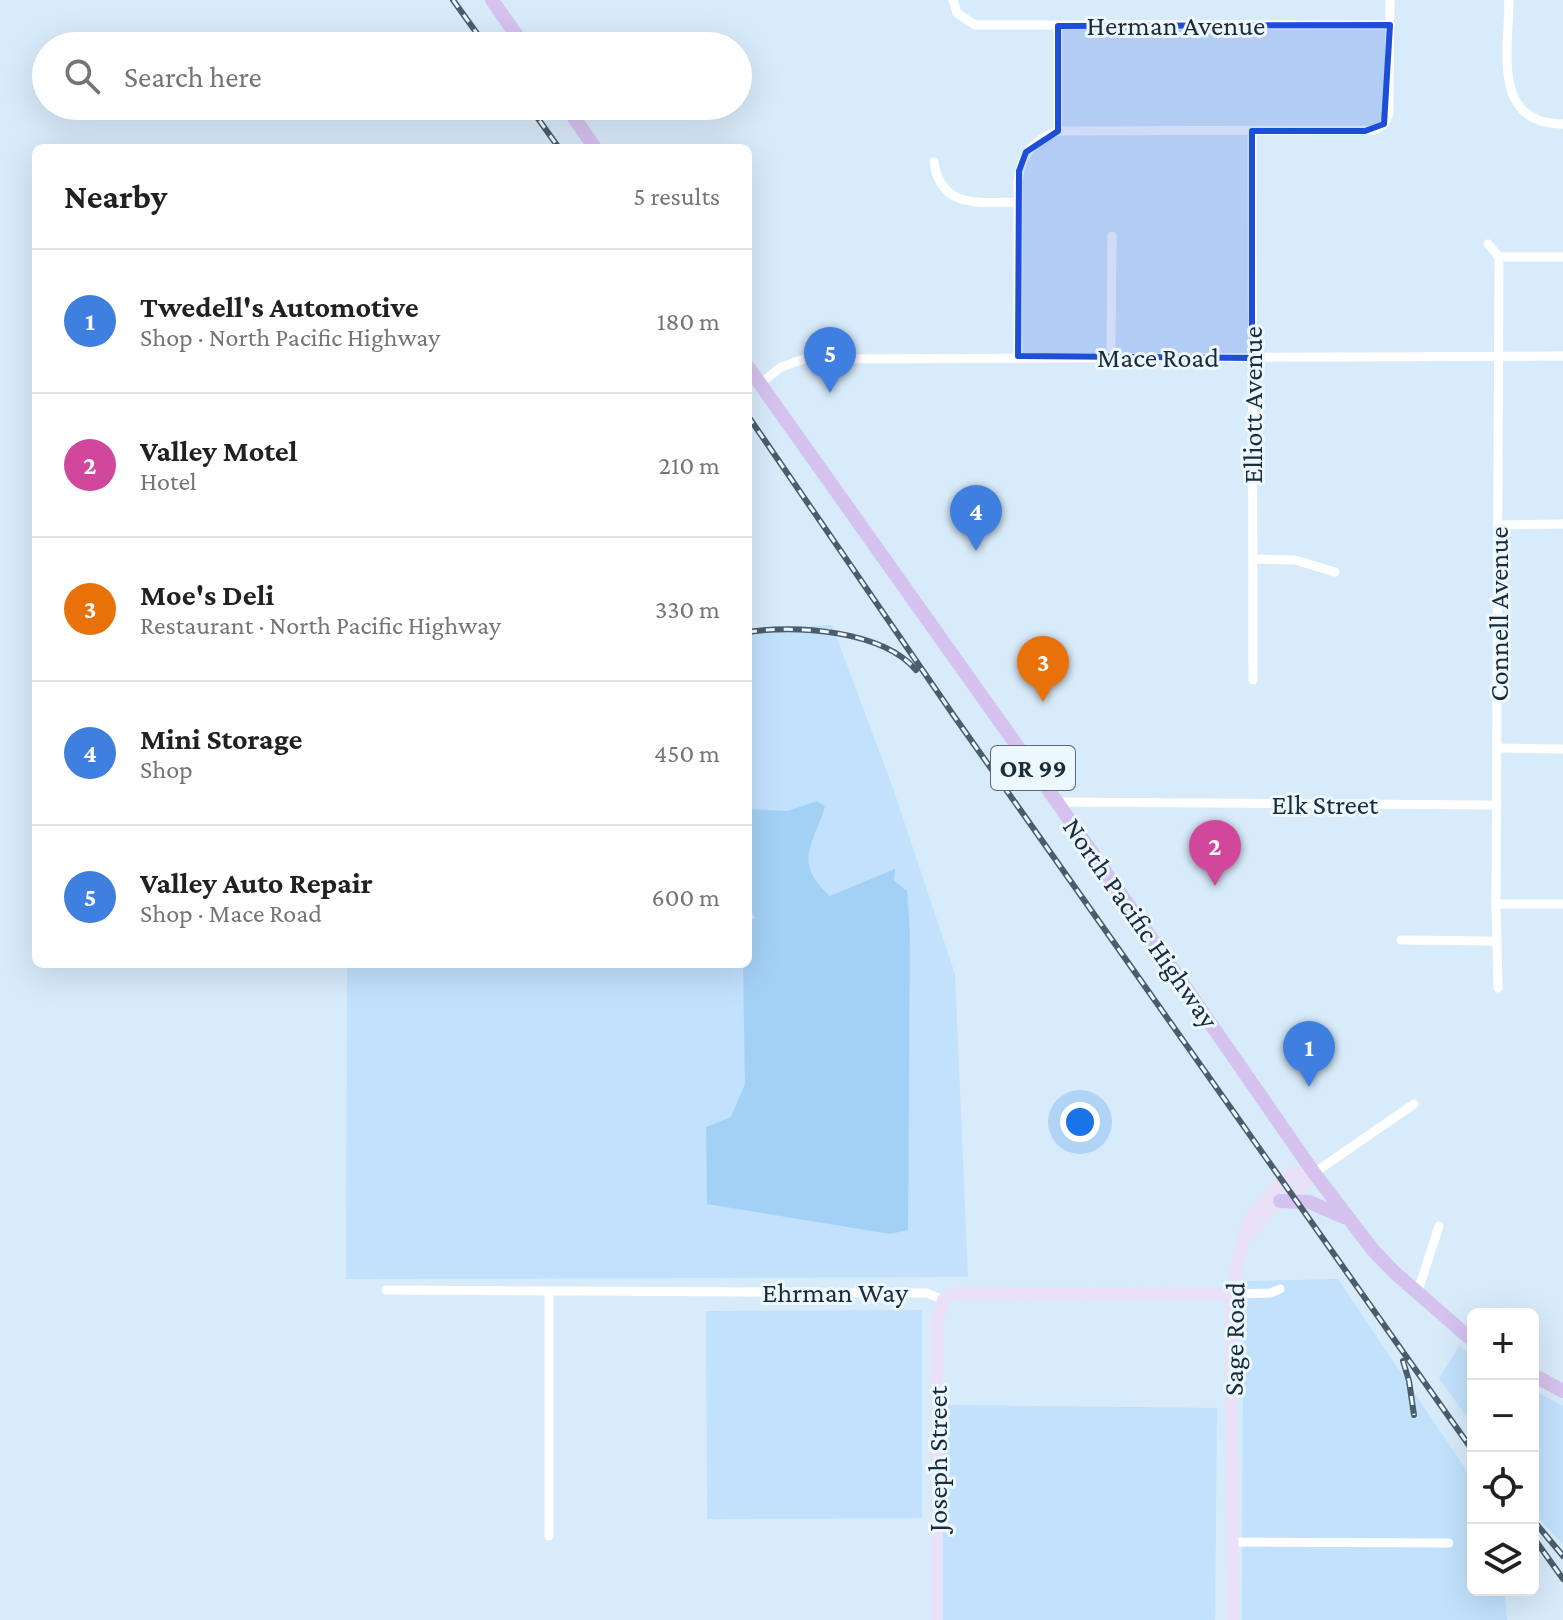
<!DOCTYPE html>
<meta charset="utf-8">
<style>
:root{--surface:#fff;--page:#f6f6f6;--text:#202124;--muted:#757577;--line:#e0e0e0;--accent:#d93025}
body{margin:0;font-family:"Crimson Pro",serif;background:var(--page);color:var(--text)}
.controls{position:absolute;right:24px;bottom:24px;display:grid;overflow:hidden;border-radius:12px;box-shadow:0 8px 32px #0002}
.controls button{width:72px;height:72px;display:grid;place-items:center;padding:0;border:0;border-bottom:2px solid var(--line);background:var(--surface);color:var(--text);font:40px sans-serif}
.you{position:absolute;left:1080px;top:1122px;width:28px;height:28px;margin:-20px;border:6px solid #fff;border-radius:50%;background:#1a73e8;box-shadow:0 0 0 12px #1a73e833}
.badge{display:grid;place-items:center;width:52px;height:52px;border-radius:50%;background:var(--accent);color:#fff;font-size:26px;font-weight:700}
.pin{position:absolute;translate:-50% -66px;filter:drop-shadow(0 2px 4px #0008)}
.pin::after{content:'';position:absolute;top:42px;width:28px;height:24px;background:inherit;clip-path:polygon(0 0,100% 0,50% 100%)}
.list{margin:0;padding:0;list-style:none}
h2{display:flex;justify-content:space-between;align-items:center;height:104px;margin:0;padding:0 32px;font-size:34px}
h2 small{font-size:26px;font-weight:400;color:var(--muted)}
.list li{display:grid;grid-template-columns:52px 1fr auto;gap:24px;align-items:center;box-sizing:border-box;height:144px;padding:0 32px;border-top:2px solid var(--line)}
.list b{display:block;font-size:30px;white-space:nowrap}
.list p{margin:0;font-size:26px;white-space:nowrap;color:var(--muted)}
.list em{font-size:26px;font-style:normal;color:var(--muted)}
.icon{flex:none;width:44px;height:44px;fill:none;stroke:currentColor;stroke-width:2;stroke-linecap:round;stroke-linejoin:round}
.map{position:relative;flex:none;width:1563px;height:1620px;overflow:hidden}
.search{position:absolute;background:var(--surface);box-shadow:0 8px 32px #0002;left:32px;top:32px;width:720px;height:88px;display:flex;align-items:center;gap:20px;box-sizing:border-box;padding:0 28px;border-radius:44px;color:var(--muted);font-size:30px}
.panel{position:absolute;background:var(--surface);box-shadow:0 8px 32px #0002;left:32px;top:144px;width:720px;height:824px;border-radius:12px}
.map>svg:first-child{display:block}
.built{fill:#c1e1fc}
.water{fill:#a3d1f6}
.lines{fill:none;stroke-linecap:round;stroke-linejoin:round}
.street{stroke:#fff;stroke-width:9}
.secondary{stroke:#eae0f7;stroke-width:12}
.primary{stroke:#d5c2ef;stroke-width:14}
.rail-casing{stroke:#4a5d6b;stroke-width:6}
.rail{stroke:#edf7ff;stroke-width:3;stroke-dasharray:9;stroke-linecap:butt}
.marked{fill:#1d4ed8;fill-opacity:0.2;stroke:#1d4ed8;stroke-width:6;stroke-linejoin:round}
.labels{text-anchor:middle;dominant-baseline:central;stroke-width:6;stroke-linejoin:round;paint-order:stroke}
.shield{fill:#edf7ff;stroke:#596975;stroke-width:2}
.shield-label{font-size:26px;font-weight:bold;fill:#192c3a}
.street-label{font-size:28px;fill:#192c3a;stroke:#edf7ff}
</style>
<div class="map">
<svg width="1563" height="1620" viewBox="0 0 1563 1620">
<rect width="100%" height="100%" fill="#d8ebfa"/>
<!-- built -->
<g class="built">
<polygon points="832,625 893,788 955,974 968,1277 346,1279 347,964 748,964 748,629"/>
<polygon points="1338,1279 1473,1480 1473,1590 1504,1590 1507,1620 1242,1620 1243,1281"/>
<polygon points="922,1310 922,1518 707,1519 706,1311"/>
<polygon points="1459,1346 1473,1356 1473,1426 1439,1378"/>
<polygon points="1533,1390 1563,1406 1563,1544 1533,1512"/>
<polygon points="944,1405 1217,1408 1215,1620 942,1620"/>
</g>
<!-- water -->
<path class="water" d="M817,801L825,807C812,847 793,863 830,896L895,869L894,881L907,891L910,932L908,1230L890,1234L707,1204L706,1127L731,1117L745,1084L743,964H748V921L755,918L748,903V809L788,811Z"/>
<g class="lines">
<!-- street -->
<g class="street">
<polyline points="953,0 957,13 975,25 1390,25"/>
<path d="M1509,0C1509,50 1491,124 1563,124"/>
<polyline points="1058,26 1058,131"/>
<polyline points="1252,131 1253,680"/>
<path d="M934,162C941,210 980,202 1018,202"/>
<polyline points="1488,244 1499,257 1496,904 1498,988"/>
<polyline points="1499,257 1563,257"/>
<path d="M1018,356V181C1021,155 1033,140 1058,131L1375,130L1384,124L1389,114L1390,0"/>
<polyline points="1111,357 1112,236"/>
<polyline points="760,384 781,367 804,359 1563,356"/>
<polyline points="1499,525 1563,524"/>
<polyline points="1253,559 1295,560 1335,572"/>
<polyline points="1497,748 1563,749"/>
<polyline points="1057,802 1497,805"/>
<polyline points="1496,904 1563,904"/>
<polyline points="1401,940 1496,941"/>
<polyline points="1314,1173 1414,1104"/>
<polyline points="386,1290 927,1293 943,1300"/>
<polyline points="549,1291 549,1536"/>
<polyline points="1231,1294 1270,1293 1280,1289"/>
<polyline points="1417,1294 1439,1226"/>
<polyline points="1233,1542 1449,1543"/>
</g>
<!-- secondary -->
<g class="secondary">
<polyline points="1244,1240 1270,1209 1303,1186 1314,1173"/>
<polyline points="937,1620 937,1321 943,1300 952,1294 964,1293 1231,1294"/>
<polyline points="1233,1620 1231,1294 1247,1221 1283,1180 1294,1173 1314,1173"/>
</g>
<!-- primary -->
<g class="primary">
<polyline points="492,0 524,46"/>
<polyline points="566,106 595,148"/>
<polyline points="748,367 1057,802 1314,1173 1373,1250 1394,1272 1473,1341"/>
<polyline points="1280,1201 1309,1202 1344,1217"/>
<polyline points="1533,1375 1563,1391"/>
</g>
<defs>
<g id="rail">
<polyline points="453,0 486,46"/>
<polyline points="529,106 559,148"/>
<polyline points="748,416 954,716 1473,1451"/>
<path d="M748,632C796,625 882,630 916,670"/>
<polyline points="1403,1361 1409,1381 1414,1415"/>
<polyline points="1533,1520 1563,1556"/>
<polyline points="1533,1537 1563,1579"/>
</g>
</defs>
<!-- rail casing -->
<use href="#rail" class="rail-casing"/>
<!-- rail -->
<use href="#rail" class="rail"/>
</g>
<!-- marked area -->
<path class="marked" d="M1390,25L1384,124L1365,131H1252V358L1018,356L1019,171L1026,152L1058,131V26Z"/>
<g class="labels">
<!-- shield labels -->
<rect class="shield" x="991" y="746" width="84" height="44" rx="6"/>
<g class="shield-label">
<text x="1033" y="768">OR 99</text>
</g>
<!-- street labels -->
<g class="street-label">
<text x="1176" y="25">Herman Avenue</text>
<text x="1158" y="357">Mace Road</text>
<text transform="translate(1252 405) rotate(-90)">Elliott Avenue</text>
<text transform="translate(1498 614) rotate(-90)">Connell Avenue</text>
<text x="1325" y="804">Elk Street</text>
<text transform="translate(1141 923) rotate(55)">North Pacific Highway</text>
<text x="835" y="1292">Ehrman Way</text>
<text transform="translate(1234 1339) rotate(-89)">Sage Road</text>
<text transform="translate(937 1459) rotate(-90)">Joseph Street</text>
</g>
</g>
</svg>
<div class="controls">
<button>+</button>
<button>−</button>
<button><svg class="icon" aria-label="locate" viewBox="0 0 24 24"><circle cx="12" cy="12" r="6"/><path d="M12 2v4M12 18v4M2 12h4M18 12h4"/></svg></button>
<button><svg class="icon" aria-label="layers" viewBox="0 0 24 24"><path d="M12 4l9 5-9 5-9-5zM3 14l9 5 9-5"/></svg></button>
</div>
<div class="you"></div>
<div class="pin badge" style="left:1309px;top:1087px;background:#3f7fe0">1</div>
<div class="pin badge" style="left:1215px;top:886px;background:#d1479c">2</div>
<div class="pin badge" style="left:1043px;top:702px;background:#e8710a">3</div>
<div class="pin badge" style="left:976px;top:551px;background:#3f7fe0">4</div>
<div class="pin badge" style="left:830px;top:393px;background:#3f7fe0">5</div>
<div class="search"><svg class="icon" aria-label="search" viewBox="0 0 24 24"><circle cx="10" cy="10" r="6"/><path d="M15 15l6 6"/></svg>Search here</div>
<section class="panel">
<h2>Nearby<small>5 results</small></h2>
<ul class="list">
<li><span class="badge" style="background:#3f7fe0">1</span><div><b>Twedell's Automotive</b><p>Shop · North Pacific Highway</p></div><em>180 m</em></li>
<li><span class="badge" style="background:#d1479c">2</span><div><b>Valley Motel</b><p>Hotel</p></div><em>210 m</em></li>
<li><span class="badge" style="background:#e8710a">3</span><div><b>Moe's Deli</b><p>Restaurant · North Pacific Highway</p></div><em>330 m</em></li>
<li><span class="badge" style="background:#3f7fe0">4</span><div><b>Mini Storage</b><p>Shop</p></div><em>450 m</em></li>
<li><span class="badge" style="background:#3f7fe0">5</span><div><b>Valley Auto Repair</b><p>Shop · Mace Road</p></div><em>600 m</em></li>
</ul>
</section>
</div>
